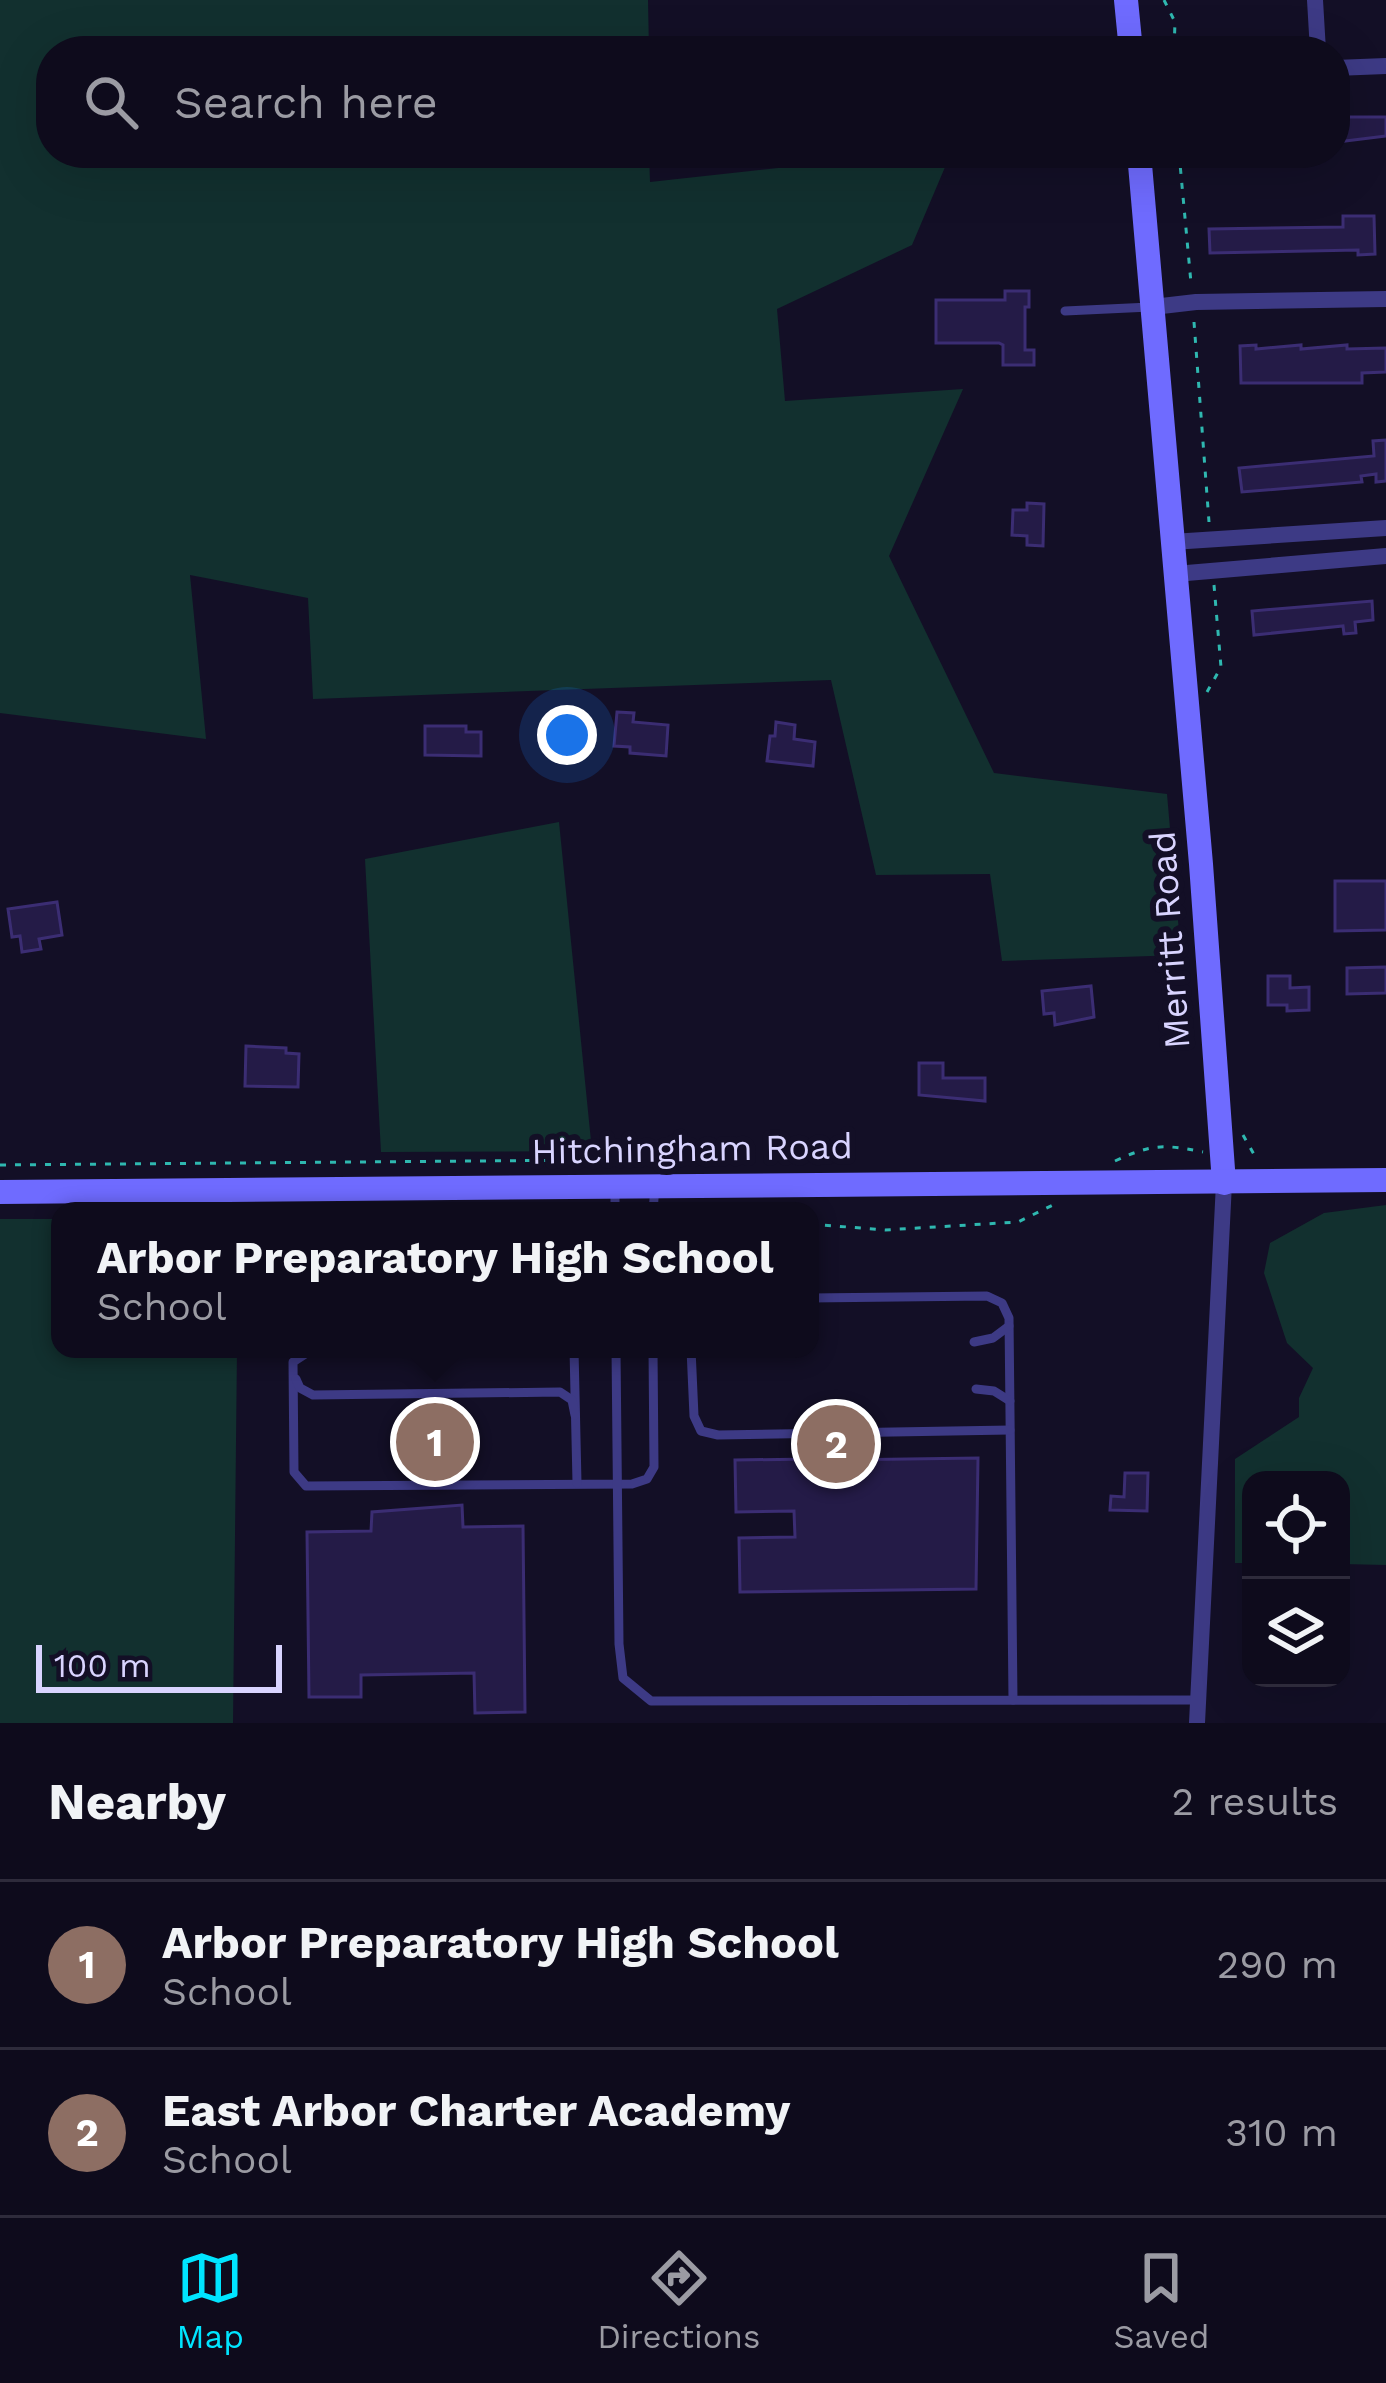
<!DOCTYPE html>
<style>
:root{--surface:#0e0b1c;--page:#1c1929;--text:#f1f3f6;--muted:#9b9ba3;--line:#2e2b3b;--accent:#00e5ff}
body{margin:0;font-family:"Work Sans",sans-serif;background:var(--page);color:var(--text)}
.controls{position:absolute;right:36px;bottom:36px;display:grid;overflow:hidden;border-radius:24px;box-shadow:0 12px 48px #0002}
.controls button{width:108px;height:108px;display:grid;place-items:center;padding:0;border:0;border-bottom:3px solid var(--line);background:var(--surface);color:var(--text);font:60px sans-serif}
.scale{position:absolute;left:36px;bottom:30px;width:246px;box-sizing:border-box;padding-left:12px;border:6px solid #d9d4ff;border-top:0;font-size:33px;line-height:42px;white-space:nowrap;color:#d9d4ff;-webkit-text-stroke:9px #130f26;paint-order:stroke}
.you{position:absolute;left:567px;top:735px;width:42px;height:42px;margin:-30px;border:9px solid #fff;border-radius:50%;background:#1a73e8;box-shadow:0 0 0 18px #1a73e833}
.badge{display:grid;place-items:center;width:78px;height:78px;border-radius:50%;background:var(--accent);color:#fff;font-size:39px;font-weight:700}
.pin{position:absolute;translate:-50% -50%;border:6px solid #fff;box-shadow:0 3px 12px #0006}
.popup{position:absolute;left:51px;top:1202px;width:768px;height:156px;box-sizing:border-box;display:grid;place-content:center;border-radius:24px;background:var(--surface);filter:drop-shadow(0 3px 9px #0005);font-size:39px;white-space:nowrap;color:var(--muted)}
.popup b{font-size:45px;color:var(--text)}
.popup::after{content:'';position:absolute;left:50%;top:100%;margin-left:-24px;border:24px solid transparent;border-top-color:var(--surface)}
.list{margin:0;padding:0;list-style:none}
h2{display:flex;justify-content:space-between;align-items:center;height:156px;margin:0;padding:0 48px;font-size:51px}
h2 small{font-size:39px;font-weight:400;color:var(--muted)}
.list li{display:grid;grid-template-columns:78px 1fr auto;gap:36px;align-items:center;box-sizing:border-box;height:168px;padding:0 48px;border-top:3px solid var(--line)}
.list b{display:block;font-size:45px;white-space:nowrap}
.list p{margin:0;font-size:39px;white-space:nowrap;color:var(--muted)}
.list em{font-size:39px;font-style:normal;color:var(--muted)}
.icon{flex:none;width:66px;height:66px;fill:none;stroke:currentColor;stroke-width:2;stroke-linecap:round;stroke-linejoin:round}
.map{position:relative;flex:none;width:1386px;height:1723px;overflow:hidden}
.search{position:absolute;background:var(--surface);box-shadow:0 12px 48px #0002;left:36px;right:36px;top:36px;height:132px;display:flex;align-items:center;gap:30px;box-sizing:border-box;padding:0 42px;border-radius:48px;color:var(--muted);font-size:45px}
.sheet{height:492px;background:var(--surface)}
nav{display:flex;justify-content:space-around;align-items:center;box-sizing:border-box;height:168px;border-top:3px solid var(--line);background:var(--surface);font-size:33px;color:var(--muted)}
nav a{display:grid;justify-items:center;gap:6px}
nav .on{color:var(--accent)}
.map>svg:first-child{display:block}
.green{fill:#12302f}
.building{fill:#241b47;stroke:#3b2d73;stroke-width:3}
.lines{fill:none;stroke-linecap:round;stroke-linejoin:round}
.path{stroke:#2fb8b0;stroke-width:3;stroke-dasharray:6 9;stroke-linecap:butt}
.lane{stroke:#3d3a85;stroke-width:9}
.street{stroke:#3d3a85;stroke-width:16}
.secondary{stroke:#6f6bff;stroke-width:24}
.labels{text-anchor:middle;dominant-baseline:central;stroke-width:12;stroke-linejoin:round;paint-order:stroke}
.street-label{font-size:36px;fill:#d9d4ff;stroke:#130f26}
</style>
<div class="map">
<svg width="1386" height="1723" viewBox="0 0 1386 1723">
<rect width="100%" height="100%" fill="#130f26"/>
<!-- green -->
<g class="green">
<polygon points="0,0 648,0 649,51 51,51 51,153 649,153 650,182 917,153 951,153 912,245 777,309 785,401 963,389 889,556 994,773 1167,794 1181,955 1002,961 990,874 876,875 831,680 313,699 308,598 190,575 206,739 0,713"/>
<polygon points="559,822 592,1151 381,1152 365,859"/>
<polygon points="1386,1205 1386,1565 1341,1564 1341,1480 1251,1480 1251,1563 1235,1563 1235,1459 1299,1417 1299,1398 1313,1368 1287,1343 1264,1273 1270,1243 1324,1213"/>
<polygon points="0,1219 60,1219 60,1349 237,1349 233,1723 0,1723"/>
</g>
<!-- building -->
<g class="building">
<polygon points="1337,117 1386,117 1386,136 1337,142"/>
<polygon points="1343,216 1374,216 1375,254 1358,255 1358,250 1210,253 1209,229 1343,227"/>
<polygon points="1005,291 1029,291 1029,307 1025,307 1025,350 1034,350 1034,365 1003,365 1003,345 999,343 936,343 936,300 1005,300"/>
<polygon points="1256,345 1256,349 1301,345 1301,349 1347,345 1347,349 1386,348 1386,372 1362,373 1362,383 1241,383 1240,346"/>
<polygon points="1386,440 1386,481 1376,482 1376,474 1361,476 1362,482 1242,492 1239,468 1374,456 1373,441"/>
<polygon points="1027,503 1044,504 1043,546 1027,545 1027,536 1012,535 1013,510 1027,510"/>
<polygon points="1372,601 1373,620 1355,622 1356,633 1344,634 1343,626 1254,635 1252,611"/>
<polygon points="617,712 634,713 633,722 668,725 666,756 630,753 630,747 614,746"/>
<polygon points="776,722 795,725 794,739 815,742 813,766 767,761 770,736 775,736"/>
<polygon points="425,726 466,726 466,732 481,732 481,756 425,755"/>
<polygon points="1335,881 1386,881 1386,930 1335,931"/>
<polygon points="57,902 62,935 39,939 41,949 22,952 20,936 12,937 8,909"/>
<polygon points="1386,967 1386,993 1347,994 1347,968"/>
<polygon points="1268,976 1290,976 1290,988 1309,987 1309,1010 1287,1011 1287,1005 1268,1005"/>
<polygon points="1091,986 1094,1017 1055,1025 1054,1013 1044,1014 1042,991"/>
<polygon points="246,1046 286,1048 286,1053 299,1054 298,1087 245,1086"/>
<polygon points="919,1063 943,1063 943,1078 985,1078 985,1101 919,1095"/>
<polygon points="836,1451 836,1460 978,1458 976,1589 740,1592 739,1538 795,1537 794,1511 736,1512 735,1460 811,1459 811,1452"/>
<polygon points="1125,1473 1148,1473 1147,1511 1110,1510 1111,1496 1124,1497"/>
<polygon points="462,1505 463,1527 523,1526 525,1712 475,1713 474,1673 361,1675 361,1697 309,1697 307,1532 371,1531 372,1512"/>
</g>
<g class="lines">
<!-- path -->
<g class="path">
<polyline points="1164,0 1175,22 1174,51"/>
<polyline points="1179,153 1191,283"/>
<polyline points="1194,322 1209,522"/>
<polyline points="1207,692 1221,667 1214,585"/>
<polyline points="1243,1135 1256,1158"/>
<path d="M1115,1161C1152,1144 1163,1144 1203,1152"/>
<polyline points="0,1165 715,1159 728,1165"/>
<polyline points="810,1224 885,1230 1018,1222 1055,1204"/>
</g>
<!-- lane -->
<g class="lane">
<polyline points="1065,311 1150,307"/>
<polyline points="615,1192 615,1211"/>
<polyline points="653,1211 655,1187"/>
<polyline points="810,1298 987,1296 1002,1303 1009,1318 1013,1700"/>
<polyline points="974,1342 993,1338 1009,1326"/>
<polyline points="313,1349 293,1362 294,1472 306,1486 632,1484 647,1479 654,1467 653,1349"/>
<polyline points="574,1349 577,1483"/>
<polyline points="616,1349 619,1644 623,1678 651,1701 1198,1700"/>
<polyline points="691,1349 694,1416 701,1431 718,1435 1010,1430"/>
<polyline points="296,1379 300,1388 313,1395 560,1392 572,1400 575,1415"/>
<polyline points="976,1389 994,1391 1010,1401"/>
</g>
<!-- street -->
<g class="street">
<polyline points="1315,0 1318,51"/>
<polyline points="1335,68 1386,66"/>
<polyline points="1153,307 1196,302 1386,299"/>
<polyline points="1172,542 1386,528"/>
<polyline points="1175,574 1386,556"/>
<polyline points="1197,1723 1224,1183"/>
</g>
<!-- secondary -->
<g class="secondary">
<polyline points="1126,0 1131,51"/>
<polyline points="1139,153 1201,864 1224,1183"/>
<polyline points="0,1192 1386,1180"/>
</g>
</g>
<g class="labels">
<!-- street labels -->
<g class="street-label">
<text transform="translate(1170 940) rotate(-94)">Merritt Road</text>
<text transform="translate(692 1149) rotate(-1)">Hitchingham Road</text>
</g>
</g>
</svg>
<div class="controls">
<button><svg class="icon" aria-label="locate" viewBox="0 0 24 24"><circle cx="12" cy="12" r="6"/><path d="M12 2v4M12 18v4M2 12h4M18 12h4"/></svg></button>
<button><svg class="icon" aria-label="layers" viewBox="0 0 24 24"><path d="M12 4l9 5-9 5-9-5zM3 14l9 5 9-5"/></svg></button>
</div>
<div class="scale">100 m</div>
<div class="you"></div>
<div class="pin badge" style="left:435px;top:1442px;background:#8d6e63">1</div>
<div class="popup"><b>Arbor Preparatory High School</b>School</div>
<div class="pin badge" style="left:836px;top:1444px;background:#8d6e63">2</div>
<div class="search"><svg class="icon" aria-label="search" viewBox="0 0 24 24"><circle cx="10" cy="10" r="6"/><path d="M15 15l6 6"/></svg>Search here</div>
</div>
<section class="sheet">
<h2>Nearby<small>2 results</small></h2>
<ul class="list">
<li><span class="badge" style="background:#8d6e63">1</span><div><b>Arbor Preparatory High School</b><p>School</p></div><em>290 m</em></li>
<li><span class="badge" style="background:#8d6e63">2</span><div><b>East Arbor Charter Academy</b><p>School</p></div><em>310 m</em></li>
</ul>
</section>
<nav>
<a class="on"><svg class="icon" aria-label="map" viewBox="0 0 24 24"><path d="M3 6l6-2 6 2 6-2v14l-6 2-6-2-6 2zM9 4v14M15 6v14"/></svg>Map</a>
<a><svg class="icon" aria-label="directions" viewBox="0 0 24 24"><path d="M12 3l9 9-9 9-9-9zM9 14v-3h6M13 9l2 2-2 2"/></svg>Directions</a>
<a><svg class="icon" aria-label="saved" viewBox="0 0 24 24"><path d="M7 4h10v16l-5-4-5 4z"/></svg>Saved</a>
</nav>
